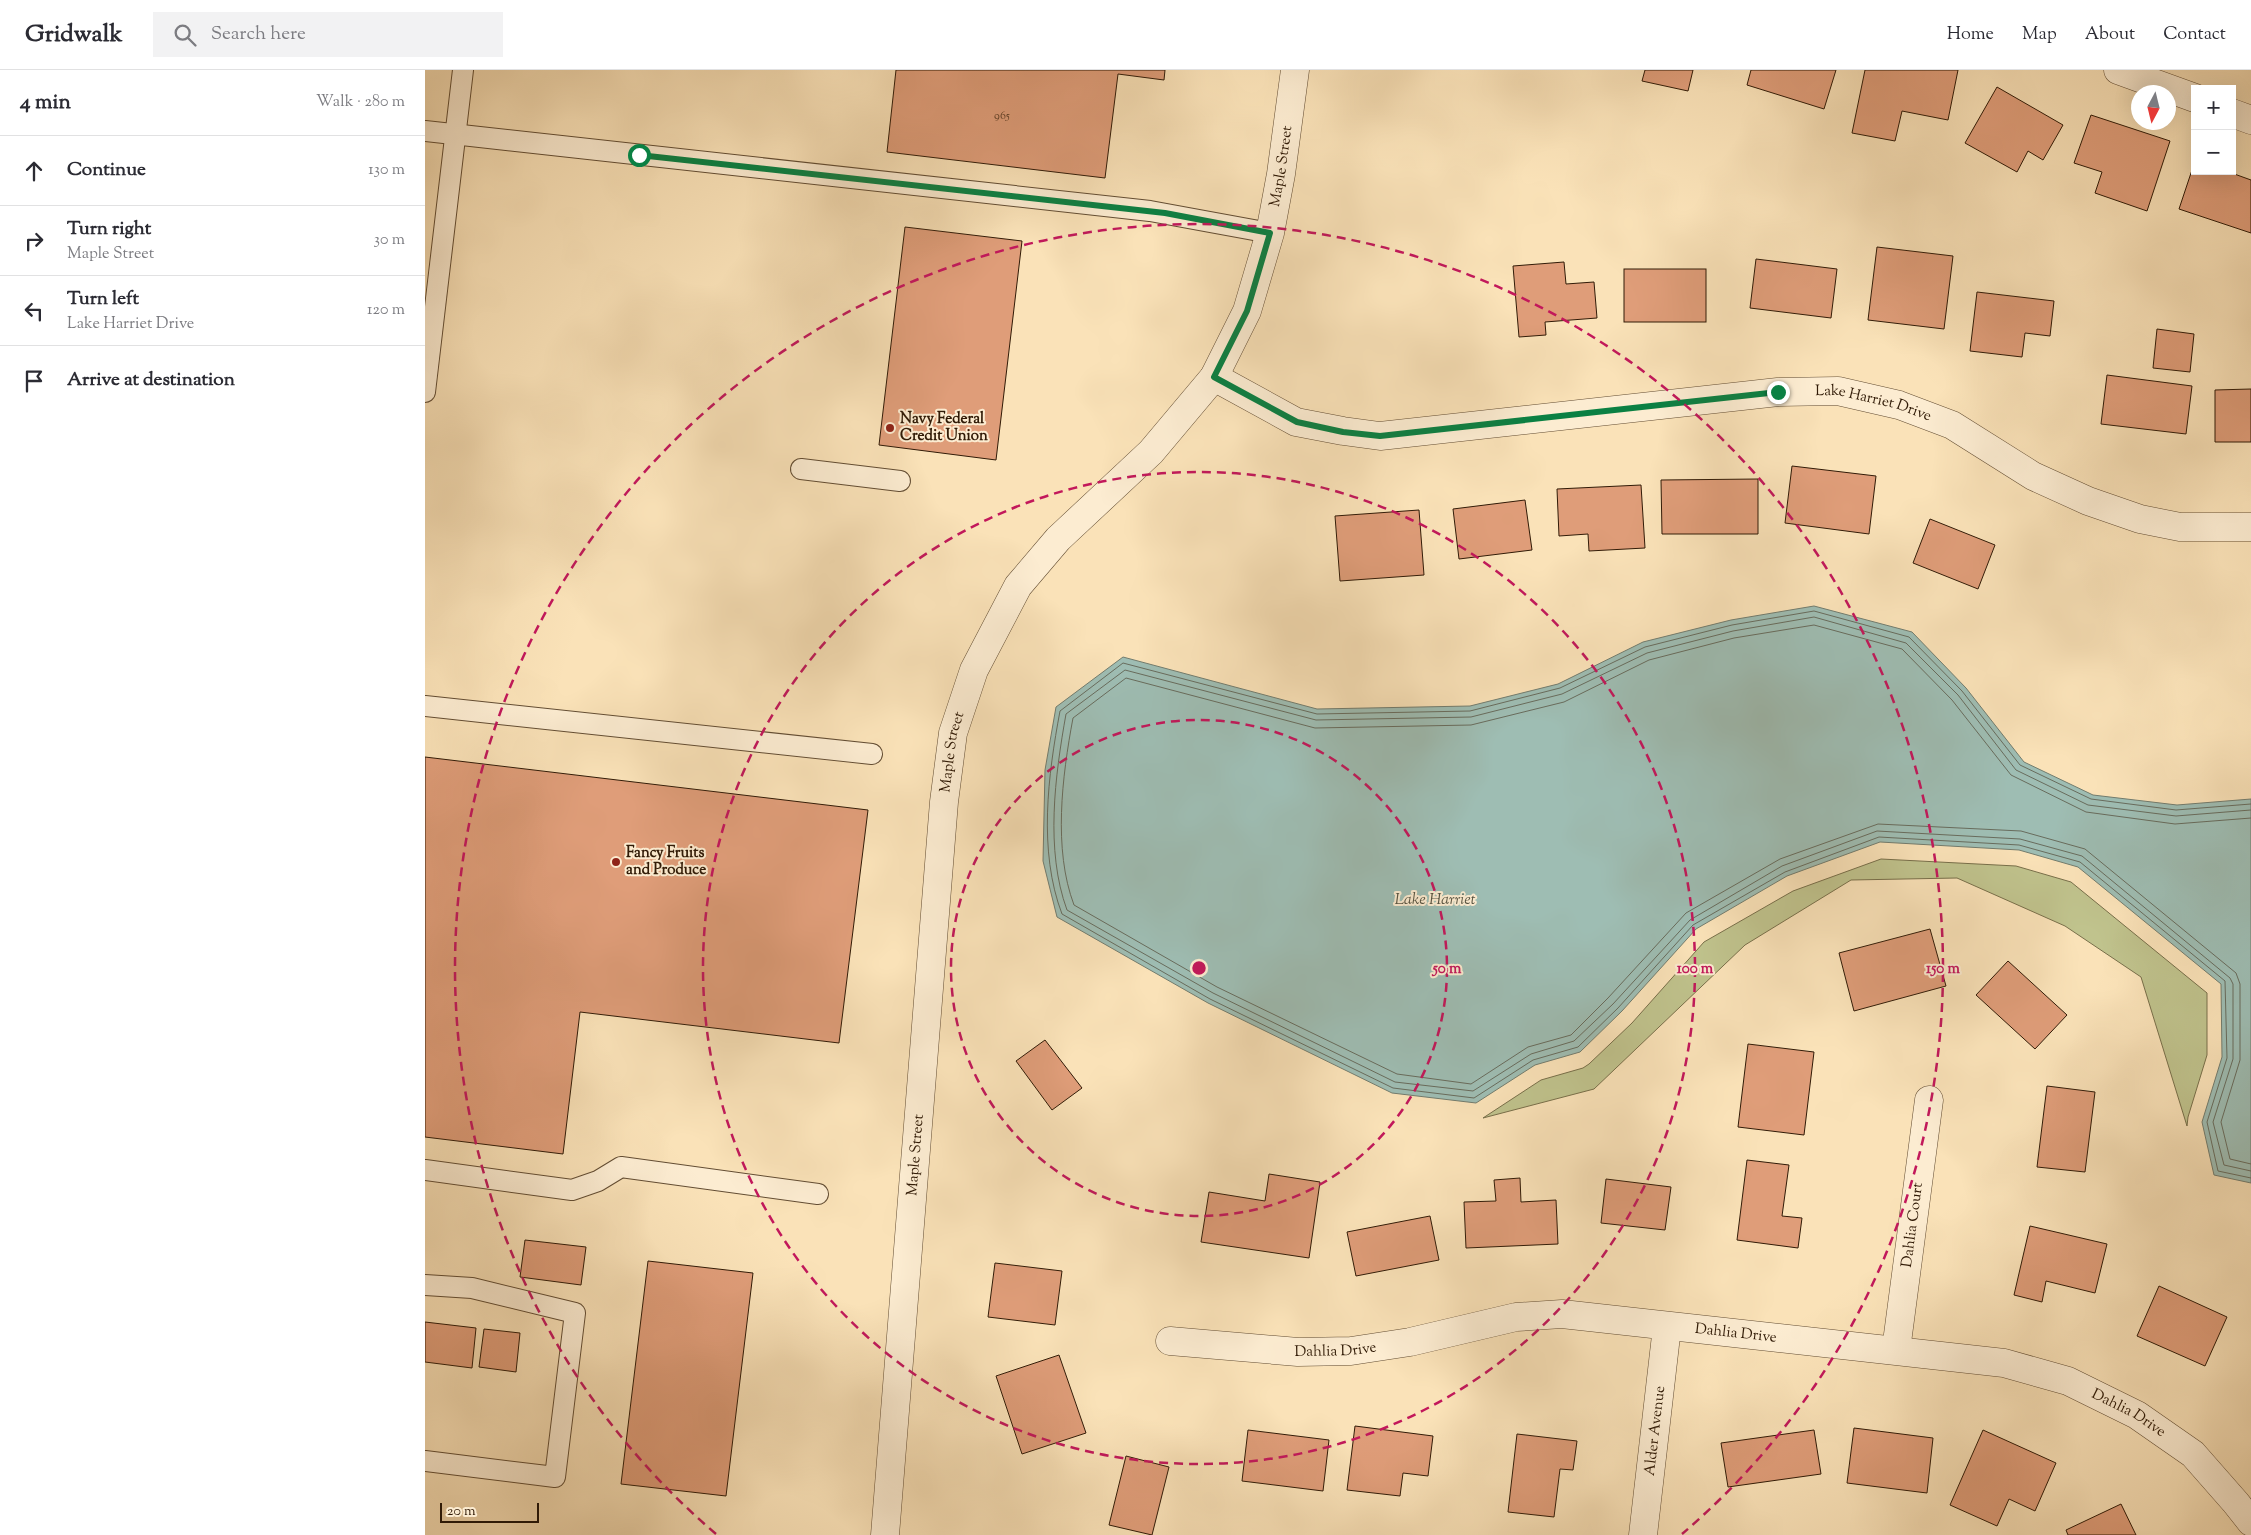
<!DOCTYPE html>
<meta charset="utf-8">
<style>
:root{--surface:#fff;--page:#f2f2f3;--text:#2b2b33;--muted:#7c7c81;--line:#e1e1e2}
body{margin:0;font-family:"Sorts Mill Goudy",serif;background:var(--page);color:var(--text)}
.controls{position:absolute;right:15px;top:15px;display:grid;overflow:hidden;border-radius:0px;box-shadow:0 5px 20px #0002}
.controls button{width:45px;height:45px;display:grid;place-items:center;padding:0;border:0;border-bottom:1px solid var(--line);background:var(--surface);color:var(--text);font:25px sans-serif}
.compass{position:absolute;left:1706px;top:15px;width:45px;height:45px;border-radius:50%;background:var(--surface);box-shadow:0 5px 20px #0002;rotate:187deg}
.scale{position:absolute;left:15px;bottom:12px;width:99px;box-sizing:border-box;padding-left:5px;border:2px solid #311b07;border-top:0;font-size:14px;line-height:18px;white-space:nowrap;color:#311b07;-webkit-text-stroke:4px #fcecd1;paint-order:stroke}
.stop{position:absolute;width:15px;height:15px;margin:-11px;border:4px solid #0b8043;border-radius:50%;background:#fff}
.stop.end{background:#0b8043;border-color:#fff;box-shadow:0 1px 5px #0008}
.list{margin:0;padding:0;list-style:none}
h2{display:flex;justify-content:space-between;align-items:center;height:65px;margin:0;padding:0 20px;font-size:21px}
h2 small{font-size:16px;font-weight:400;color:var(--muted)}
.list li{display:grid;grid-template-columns:32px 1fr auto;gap:15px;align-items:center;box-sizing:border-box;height:70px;padding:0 20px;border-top:1px solid var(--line)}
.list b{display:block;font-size:19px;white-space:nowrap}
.list p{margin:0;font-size:16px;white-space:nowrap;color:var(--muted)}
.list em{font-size:16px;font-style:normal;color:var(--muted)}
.icon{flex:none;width:28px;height:28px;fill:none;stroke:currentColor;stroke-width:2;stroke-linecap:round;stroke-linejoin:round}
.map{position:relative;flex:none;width:1826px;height:1465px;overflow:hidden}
header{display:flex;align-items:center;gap:30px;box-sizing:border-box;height:70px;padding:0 25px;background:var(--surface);border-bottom:1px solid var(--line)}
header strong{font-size:24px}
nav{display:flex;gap:28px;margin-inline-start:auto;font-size:18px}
.search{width:350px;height:45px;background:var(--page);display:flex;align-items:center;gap:12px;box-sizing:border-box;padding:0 18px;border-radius:0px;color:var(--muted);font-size:19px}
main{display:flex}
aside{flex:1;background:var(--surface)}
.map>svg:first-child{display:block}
.green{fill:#c0c38d;stroke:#786f4a}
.water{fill:#9ebdb3;stroke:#727c6e}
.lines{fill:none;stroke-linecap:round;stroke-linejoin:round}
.shore{stroke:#686c5d;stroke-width:1}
.building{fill:#df9d79;stroke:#311b07}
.service-casing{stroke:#634d33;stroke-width:22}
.minor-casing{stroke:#634d33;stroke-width:29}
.service{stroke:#fcecd1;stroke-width:20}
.minor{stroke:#fcecd1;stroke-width:28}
.route{stroke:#0b8043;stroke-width:6}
.ring{fill:none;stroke:#c2185b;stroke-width:2.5;stroke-dasharray:9 6}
.poi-dot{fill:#8f2418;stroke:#fcecd1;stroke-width:2}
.labels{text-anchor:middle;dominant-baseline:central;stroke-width:4;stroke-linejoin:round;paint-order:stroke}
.number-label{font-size:12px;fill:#5c3c24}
.street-label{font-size:15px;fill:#311b07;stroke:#fcecd1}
.poi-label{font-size:15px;font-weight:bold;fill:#311b07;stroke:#fcecd1;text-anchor:start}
.water-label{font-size:16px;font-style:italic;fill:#575443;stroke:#fcecd1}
.centre{fill:#c2185b;stroke:#fcecd1;stroke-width:2.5}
.ring-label{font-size:15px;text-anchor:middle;font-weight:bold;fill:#c2185b;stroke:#fcecd1;stroke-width:4;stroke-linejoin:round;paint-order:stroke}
</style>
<header>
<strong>Gridwalk</strong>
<div class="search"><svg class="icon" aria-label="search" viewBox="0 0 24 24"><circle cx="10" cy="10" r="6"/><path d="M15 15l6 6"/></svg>Search here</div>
<nav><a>Home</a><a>Map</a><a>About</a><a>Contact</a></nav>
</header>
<main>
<aside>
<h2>4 min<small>Walk · 280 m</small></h2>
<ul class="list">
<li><svg class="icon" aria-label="ahead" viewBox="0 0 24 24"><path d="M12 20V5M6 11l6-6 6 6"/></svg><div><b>Continue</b></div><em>130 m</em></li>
<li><svg class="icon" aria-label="right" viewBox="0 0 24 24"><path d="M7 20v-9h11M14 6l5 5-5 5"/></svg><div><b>Turn right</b><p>Maple Street</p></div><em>30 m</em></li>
<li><svg class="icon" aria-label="left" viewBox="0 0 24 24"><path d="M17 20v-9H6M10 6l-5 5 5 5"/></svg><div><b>Turn left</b><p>Lake Harriet Drive</p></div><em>120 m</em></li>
<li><svg class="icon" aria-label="arrive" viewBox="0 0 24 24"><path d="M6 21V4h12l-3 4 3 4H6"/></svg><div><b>Arrive at destination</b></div></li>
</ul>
</aside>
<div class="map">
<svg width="1826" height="1465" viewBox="0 0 1826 1465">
<rect width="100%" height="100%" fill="#fae2b8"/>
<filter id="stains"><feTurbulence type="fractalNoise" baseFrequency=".004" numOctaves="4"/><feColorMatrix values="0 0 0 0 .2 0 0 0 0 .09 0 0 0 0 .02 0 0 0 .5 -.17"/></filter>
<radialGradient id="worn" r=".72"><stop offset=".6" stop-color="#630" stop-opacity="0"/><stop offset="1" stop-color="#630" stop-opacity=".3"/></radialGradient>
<!-- green -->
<polygon class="green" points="1456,789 1591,796 1646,812 1782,923 1782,985 1763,1047 1762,1056 1716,907 1640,856 1532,808 1426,810 1320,875 1169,1019 1058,1048 1116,1010 1158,998 1164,994 1207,953 1279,872 1368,821"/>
<!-- water -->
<polygon class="water" points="1389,536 1487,562 1541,618 1599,692 1668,725 1752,735 1826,729 1826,1113 1789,1105 1777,1052 1797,987 1796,914 1653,797 1594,780 1455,772 1362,806 1271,859 1197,941 1155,982 1110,995 1051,1033 967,1023 783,933 632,847 618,791 620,700 631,637 698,587 892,639 1045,636 1133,614 1218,572 1306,550"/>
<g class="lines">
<!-- shore -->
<g class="shore">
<path d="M1826,734L1751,740L1666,729L1595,695L1537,621L1484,567L1389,541L1307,555L1220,577L1135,618L1045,641L892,644L698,593L635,641C623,705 613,781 637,844L785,929L968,1018L1049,1028L1108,990L1153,977L1193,938L1268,855L1360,802L1454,767L1594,775L1655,792L1800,911L1802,988L1782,1052L1793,1101L1826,1108"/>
<path d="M1826,740L1751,746L1663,735L1591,700L1533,625L1481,573L1389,547L1308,561L1222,583L1137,624L1046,647L891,650L700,600L641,644C630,706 620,780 642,840L788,923L970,1012L1048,1021L1106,984L1149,971L1188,934L1265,850L1357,796L1452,761L1595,769L1657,786L1805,908L1808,914V989L1788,1052L1799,1095L1826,1101"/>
<path d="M1826,748L1750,754L1661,742L1586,705L1527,630L1477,579L1389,555L1309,568L1224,590L1139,632L1046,655L890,658L701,608L648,648C637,707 628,779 649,835L792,917L972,1004L1046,1014L1103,977L1146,965L1183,928L1261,843L1355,789L1453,754L1596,761L1660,779L1811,903L1815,914V990L1796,1052L1805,1089L1826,1094"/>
</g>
</g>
<!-- building -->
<g class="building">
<polygon points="471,0 740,0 739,10 693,4 680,108 462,82"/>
<polygon points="1220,0 1268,0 1263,21 1217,11"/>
<polygon points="1326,0 1411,0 1399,39 1322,15"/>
<polygon points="1440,0 1533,0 1523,50 1477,41 1470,71 1427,63"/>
<polygon points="1572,17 1638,55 1618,90 1603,81 1592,102 1540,73"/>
<polygon points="1666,45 1745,71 1722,141 1670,123 1677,102 1649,93"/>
<polygon points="1770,91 1770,101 1801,101 1826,110 1826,163 1754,139"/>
<polygon points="480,157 597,171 571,390 454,375"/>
<polygon points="1452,177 1528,186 1519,259 1443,250"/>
<polygon points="1331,189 1412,199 1406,248 1325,238"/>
<polygon points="1139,192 1141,214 1169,212 1172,248 1120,252 1121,265 1094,267 1088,196"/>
<rect x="1199" y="199" width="82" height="53"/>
<polygon points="1552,222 1629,231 1625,266 1600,263 1597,287 1545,281"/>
<polygon points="1732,259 1769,264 1765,302 1728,298"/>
<polygon points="1682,305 1767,316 1761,364 1676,354"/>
<polygon points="1826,319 1826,372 1790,372 1790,320"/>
<polygon points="1367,396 1451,406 1444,464 1360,453"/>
<polygon points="1333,409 1333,464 1237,464 1236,410"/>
<polygon points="1216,415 1220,478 1164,481 1163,464 1134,466 1132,419"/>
<polygon points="1100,430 1107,480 1034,489 1028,439"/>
<polygon points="994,440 999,505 915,511 910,446"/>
<polygon points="1505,449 1570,475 1553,519 1488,493"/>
<polygon points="0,687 443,740 414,973 155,942 138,1084 0,1067"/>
<polygon points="1505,859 1521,916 1429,941 1414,883"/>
<polygon points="1583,891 1642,945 1610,979 1551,925"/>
<polygon points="620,970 657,1018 627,1040 591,991"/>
<polygon points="1323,974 1389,982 1379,1065 1313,1057"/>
<polygon points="1622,1016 1670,1022 1660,1102 1612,1097"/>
<polygon points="1322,1090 1364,1095 1357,1146 1377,1148 1373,1178 1312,1170"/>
<polygon points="844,1104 895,1112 884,1188 776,1172 784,1122 840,1131"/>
<polygon points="1095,1108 1096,1132 1131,1130 1133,1174 1041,1178 1039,1132 1071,1131 1069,1110"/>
<polygon points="1181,1109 1246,1117 1240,1160 1176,1153"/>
<polygon points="1005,1146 1014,1190 931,1206 922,1162"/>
<polygon points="1605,1156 1682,1174 1670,1223 1621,1211 1617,1232 1589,1225"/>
<polygon points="100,1170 161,1177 156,1215 95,1207"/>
<polygon points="223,1191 328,1203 301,1426 196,1414"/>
<polygon points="570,1193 637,1201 630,1255 563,1247"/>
<polygon points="1734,1216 1802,1247 1780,1296 1712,1266"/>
<polygon points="0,1252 51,1258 47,1298 0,1292"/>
<polygon points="59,1259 95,1263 91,1302 54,1297"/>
<polygon points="634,1285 661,1363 597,1384 571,1306"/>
<polygon points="930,1356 1008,1366 1003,1406 978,1403 975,1426 922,1420"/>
<polygon points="1429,1358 1508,1368 1502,1423 1422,1413"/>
<polygon points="823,1360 904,1370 898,1421 817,1411"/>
<polygon points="1389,1360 1396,1404 1303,1417 1296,1373"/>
<polygon points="1558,1360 1631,1393 1610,1441 1584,1429 1572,1456 1525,1435"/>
<polygon points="1092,1364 1152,1371 1148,1400 1135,1399 1129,1447 1083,1442"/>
<polygon points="701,1386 744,1397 727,1465 684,1455"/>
<polygon points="1696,1434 1711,1465 1643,1465 1641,1460"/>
</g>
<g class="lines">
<defs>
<g id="service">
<polyline points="0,61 725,141 845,163"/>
<polyline points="0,322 38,0"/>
<polyline points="376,399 475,411"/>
<polyline points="0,636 447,684"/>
<polyline points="0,1100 147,1120 173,1111 196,1097 393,1124"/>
<polyline points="0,1215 47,1218 150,1243 130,1407 0,1391"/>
</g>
<g id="minor">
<polyline points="1693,0 1770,28"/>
<polyline points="1807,43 1826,50"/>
<path id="s1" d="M789,307L871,352L918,361L955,366L1353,322L1413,321L1474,335L1527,355L1608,406L1663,431L1715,449L1755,457H1826"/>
<path id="s2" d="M745,1271L873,1282L926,1281L985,1272L1091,1247L1137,1244L1579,1293L1643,1311L1712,1345L1768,1384L1811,1433L1826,1452"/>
<path id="s3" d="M1471,1280L1504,1030"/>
<path id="s4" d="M460,1465L519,732L528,663L549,600L593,516L633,469L726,382L789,307L822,241L845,163L856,104L870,0"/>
<path id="s5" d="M1218,1465L1242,1257"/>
</g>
</defs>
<!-- service casing -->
<use href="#service" class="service-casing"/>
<!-- minor casing -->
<use href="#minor" class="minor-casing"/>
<!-- service -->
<use href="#service" class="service"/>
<!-- minor -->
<use href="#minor" class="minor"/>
</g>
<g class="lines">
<!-- route -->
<polyline class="route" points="214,85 740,143 845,163 822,241 789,307 872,352 918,362 955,366 1353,322"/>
</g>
<!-- distance rings -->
<g class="ring">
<circle cx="774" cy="898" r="248"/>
<circle cx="774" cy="898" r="496"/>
<path d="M291 1464A744 744 0 1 1 1257 1464"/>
</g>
<!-- markers -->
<g class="poi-dot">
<circle cx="465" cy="358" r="5"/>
<circle cx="191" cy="792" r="5"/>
</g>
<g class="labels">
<!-- number labels -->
<g class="number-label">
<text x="577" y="46">965</text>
</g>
<!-- street labels -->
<g class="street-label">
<text stroke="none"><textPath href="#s4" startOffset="1476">Maple Street</textPath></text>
<text stroke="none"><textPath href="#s1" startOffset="676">Lake Harriet Drive</textPath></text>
<text stroke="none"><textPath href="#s4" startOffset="786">Maple Street</textPath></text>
<text stroke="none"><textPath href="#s4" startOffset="381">Maple Street</textPath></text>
<text stroke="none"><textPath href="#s3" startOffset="126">Dahlia Court</textPath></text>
<text stroke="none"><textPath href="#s2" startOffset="571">Dahlia Drive</textPath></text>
<text stroke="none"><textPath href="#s2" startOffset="166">Dahlia Drive</textPath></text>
<text stroke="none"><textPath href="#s2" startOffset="976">Dahlia Drive</textPath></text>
<text stroke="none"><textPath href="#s5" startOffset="105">Alder Avenue</textPath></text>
</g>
<!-- poi labels -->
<g class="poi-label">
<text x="475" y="349">Navy Federal<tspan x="475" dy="17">Credit Union</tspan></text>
<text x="201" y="783">Fancy Fruits<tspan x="201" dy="17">and Produce</tspan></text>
</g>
<!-- water labels -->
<g class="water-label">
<text x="1010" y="830">Lake Harriet</text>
</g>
</g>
<circle cx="774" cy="898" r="8" class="centre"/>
<g class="ring-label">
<text x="1022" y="903">50 m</text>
<text x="1270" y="903">100 m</text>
<text x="1518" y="903">150 m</text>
</g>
<rect width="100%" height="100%" filter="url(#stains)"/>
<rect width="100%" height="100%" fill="url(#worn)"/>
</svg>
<div class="controls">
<button>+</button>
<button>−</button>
</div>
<svg class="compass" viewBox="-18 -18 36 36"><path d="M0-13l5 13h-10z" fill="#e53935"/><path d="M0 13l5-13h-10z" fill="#7c7c81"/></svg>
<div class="scale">20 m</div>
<div class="stop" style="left:214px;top:85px"></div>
<div class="stop end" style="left:1353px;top:322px"></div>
</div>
</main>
